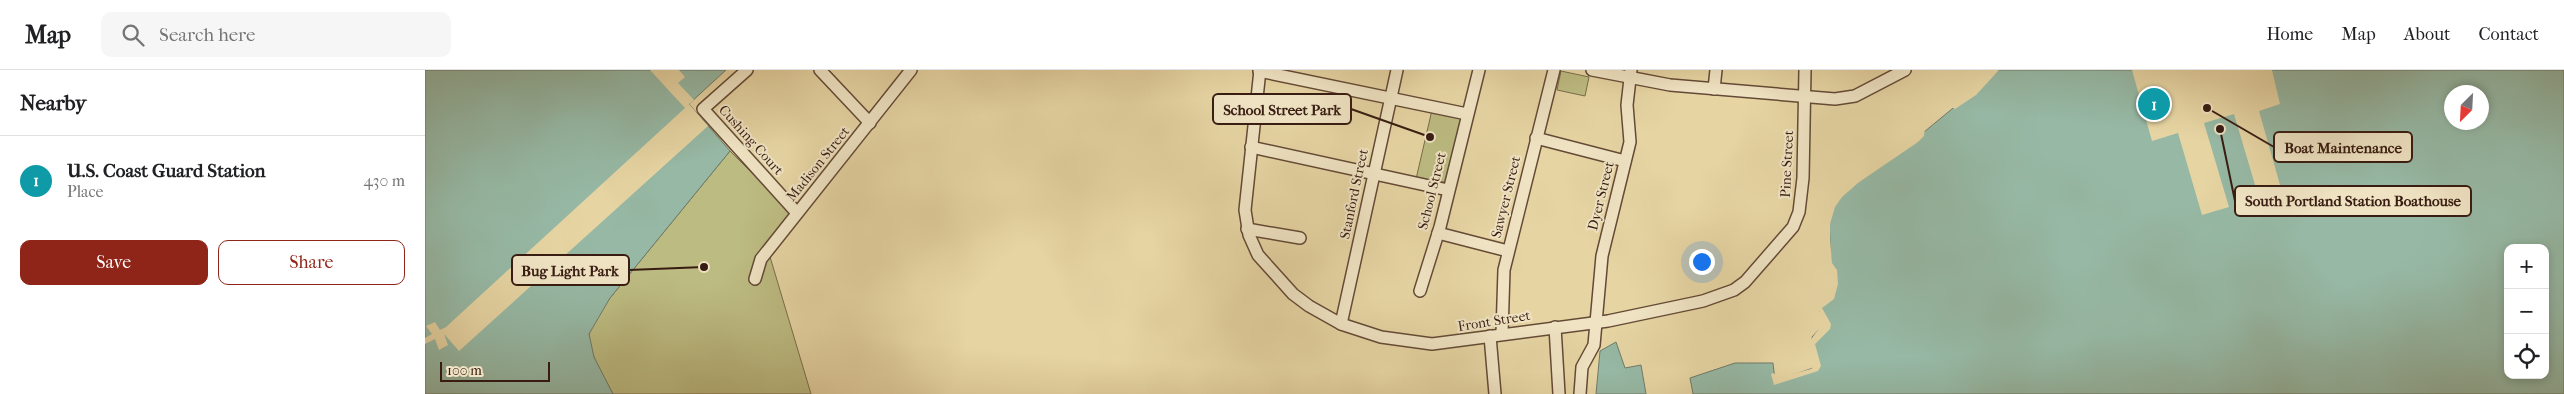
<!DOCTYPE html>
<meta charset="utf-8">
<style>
:root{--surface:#fff;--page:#f6f6f6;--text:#202124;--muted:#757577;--line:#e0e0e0;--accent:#8f2418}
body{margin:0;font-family:"IM FELL French Canon",serif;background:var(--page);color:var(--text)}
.controls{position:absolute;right:15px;bottom:15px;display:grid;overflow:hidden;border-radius:10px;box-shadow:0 2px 8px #0003}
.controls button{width:45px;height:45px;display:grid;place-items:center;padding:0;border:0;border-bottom:1px solid var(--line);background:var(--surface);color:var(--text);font:25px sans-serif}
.compass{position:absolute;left:2019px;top:15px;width:45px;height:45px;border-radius:50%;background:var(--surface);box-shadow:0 2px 8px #0003;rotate:204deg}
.scale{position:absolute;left:15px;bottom:12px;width:110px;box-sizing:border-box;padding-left:5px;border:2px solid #381c12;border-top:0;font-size:14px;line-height:18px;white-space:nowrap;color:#381c12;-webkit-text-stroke:4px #efe3c3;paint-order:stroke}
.you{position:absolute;left:1276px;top:191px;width:18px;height:18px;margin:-12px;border:4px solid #fff;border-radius:50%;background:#1a73e8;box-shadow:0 0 0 8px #1a73e833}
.badge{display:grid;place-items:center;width:32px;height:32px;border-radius:50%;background:var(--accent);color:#fff;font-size:16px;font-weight:700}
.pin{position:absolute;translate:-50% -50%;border:2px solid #fff;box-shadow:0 1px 5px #0006}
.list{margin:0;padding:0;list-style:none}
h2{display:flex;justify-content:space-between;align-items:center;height:65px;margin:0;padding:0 20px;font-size:21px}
h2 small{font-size:16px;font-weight:400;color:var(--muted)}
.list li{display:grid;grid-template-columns:32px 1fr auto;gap:15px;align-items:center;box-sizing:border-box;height:90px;padding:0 20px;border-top:1px solid var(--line)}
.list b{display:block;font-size:19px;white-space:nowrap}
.list p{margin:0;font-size:16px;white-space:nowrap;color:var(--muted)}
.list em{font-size:16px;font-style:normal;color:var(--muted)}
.actions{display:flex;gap:10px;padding:15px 20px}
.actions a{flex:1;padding:11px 0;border:1px solid var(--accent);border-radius:10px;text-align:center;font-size:18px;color:var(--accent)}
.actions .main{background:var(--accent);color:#fff}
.icon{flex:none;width:28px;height:28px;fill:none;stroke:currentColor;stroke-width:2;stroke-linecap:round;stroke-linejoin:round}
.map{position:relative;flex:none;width:2139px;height:324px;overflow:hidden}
header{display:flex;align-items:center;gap:30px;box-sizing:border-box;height:70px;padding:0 25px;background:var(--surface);border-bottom:1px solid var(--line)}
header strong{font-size:24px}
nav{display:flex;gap:28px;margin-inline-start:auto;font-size:18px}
.search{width:350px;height:45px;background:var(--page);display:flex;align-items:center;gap:12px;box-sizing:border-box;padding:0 18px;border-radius:10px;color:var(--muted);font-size:19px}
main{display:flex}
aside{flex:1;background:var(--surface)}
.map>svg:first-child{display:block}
.green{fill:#bcbb81;stroke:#7a6c4a}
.water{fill:#96b8a4;stroke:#707a6a;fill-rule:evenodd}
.pier{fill:#e6d4a3}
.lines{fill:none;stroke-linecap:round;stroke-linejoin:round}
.minor-casing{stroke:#644a36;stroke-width:14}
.minor{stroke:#efe3c3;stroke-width:11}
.labels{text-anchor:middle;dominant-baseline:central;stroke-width:4;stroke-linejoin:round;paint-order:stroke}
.street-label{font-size:14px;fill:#381c12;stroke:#efe3c3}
.leader{fill:none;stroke:#381c12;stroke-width:2}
.callout-dot{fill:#381c12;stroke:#efe3c3;stroke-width:2}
.callout{fill:#efe3c3;stroke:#381c12;stroke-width:2}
.callout-label{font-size:15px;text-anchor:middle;font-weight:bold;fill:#381c12}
</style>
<header>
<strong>Map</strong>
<div class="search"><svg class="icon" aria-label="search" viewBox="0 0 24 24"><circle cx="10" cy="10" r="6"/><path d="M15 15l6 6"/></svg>Search here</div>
<nav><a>Home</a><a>Map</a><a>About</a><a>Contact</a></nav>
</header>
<main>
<aside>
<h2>Nearby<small></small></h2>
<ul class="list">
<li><span class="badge" style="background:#0f9aa8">1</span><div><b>U.S. Coast Guard Station</b><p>Place</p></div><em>430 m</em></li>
</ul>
<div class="actions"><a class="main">Save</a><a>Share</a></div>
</aside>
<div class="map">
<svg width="2139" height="324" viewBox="0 0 2139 324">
<rect width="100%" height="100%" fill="#e6d4a3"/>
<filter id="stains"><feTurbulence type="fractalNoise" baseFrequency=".004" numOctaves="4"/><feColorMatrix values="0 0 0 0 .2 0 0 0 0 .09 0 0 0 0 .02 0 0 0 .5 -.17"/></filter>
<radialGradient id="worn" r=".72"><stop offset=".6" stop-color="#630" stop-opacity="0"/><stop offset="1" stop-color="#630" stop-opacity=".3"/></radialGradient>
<!-- green -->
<g class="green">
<polygon points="1136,1 1164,7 1160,26 1132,20"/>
<polygon points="1007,40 1036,48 1036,51 1021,112 1018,112 991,109"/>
<path d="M305,81L370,146L343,180L386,324H188C179,307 165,286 164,266C164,253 178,237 185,228Z"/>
</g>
<!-- water -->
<g class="water">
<polygon points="0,0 301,0 264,34 305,81 185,228 164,264 169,287 188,324 0,324"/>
<path d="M1574,0H2139V324H1268L1265,308L1310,293H1348L1350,311L1391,297L1387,267L1397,256L1400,249L1395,241L1407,219L1404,149L1413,126L1464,91ZM2026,22H2056V52H2026ZM2083,178H2120V305H2083Z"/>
<polygon points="1191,272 1200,298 1216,295 1221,324 1171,324 1175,281"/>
</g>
<!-- pier -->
<g class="pier">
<polygon points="225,0 254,0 260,7 253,13 269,30 264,34 283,56 34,281 19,264 23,275 14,280 10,269 0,274 0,268 7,264 1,256 10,252 15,260 21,257 260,38"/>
<polygon points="1570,0 1574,0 1551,25 1530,39 1526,37"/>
<polygon points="1707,0 1847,0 1855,34 1834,41 1859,129 1836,135 1809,44 1779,53 1804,137 1777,145 1753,63 1727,71"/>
<polygon points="1500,58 1499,66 1493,72 1433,113 1417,127 1410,137 1405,154 1405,169 1407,193 1412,200 1413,214 1409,229 1397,238 1406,254 1405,259 1390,274 1396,296 1393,301 1349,315 1346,304 1349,303 1352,308 1386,299 1389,296 1385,271 1397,254 1393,232 1404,219 1401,149 1405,134 1412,124 1462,89"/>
</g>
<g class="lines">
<defs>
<g id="minor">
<polyline points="322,0 278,39 372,143"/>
<polyline points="395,0 445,53"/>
<polyline points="835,0 820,140 824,165 833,185 868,224 884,236 916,254 956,267 1007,274 1183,251 1278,231 1309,220 1320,212 1368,157 1374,142 1378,108 1380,0"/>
<polyline points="1167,0 1245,15 1410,29 1430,26 1480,0"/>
<polyline points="834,1 1042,44"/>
<polyline points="1289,19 1291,0"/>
<polyline points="1111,68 1200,91"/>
<polyline points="826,77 1023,120"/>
<polyline points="822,159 875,168"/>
<polyline points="1013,163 1083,181"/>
<polyline points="330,209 336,189 486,0"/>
<polyline points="995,221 1015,157 1054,0"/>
<polyline points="916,254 972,0"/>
<polyline points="1130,257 1134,324"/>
<polyline points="1077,263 1079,200 1129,0"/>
<polyline points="1065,266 1070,324"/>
<polyline points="1155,324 1157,297 1169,275 1177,186 1205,72 1202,35 1206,0"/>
</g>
</defs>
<!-- minor casing -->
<use href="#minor" class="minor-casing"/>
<!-- minor -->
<use href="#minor" class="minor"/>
</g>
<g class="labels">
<!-- street labels -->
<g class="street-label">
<text transform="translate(326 70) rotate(48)">Cushing Court</text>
<text transform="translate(393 94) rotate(-51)">Madison Street</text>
<text transform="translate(1362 94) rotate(-87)">Pine Street</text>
<text transform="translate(1007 121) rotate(-76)">School Street</text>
<text transform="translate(929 124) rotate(-78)">Stanford Street</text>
<text transform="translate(1176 126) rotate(-76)">Dyer Street</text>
<text transform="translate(1081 127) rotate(-76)">Sawyer Street</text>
<text transform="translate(1069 251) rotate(-9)">Front Street</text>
</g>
</g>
<!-- callouts -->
<path class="leader" d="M1005 67L926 39M1782 38L1849 77M1795 59L1810 131M279 197L204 200"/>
<g class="callout-dot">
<circle cx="1005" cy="67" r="5"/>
<circle cx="1782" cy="38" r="5"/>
<circle cx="1795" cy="59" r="5"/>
<circle cx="279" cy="197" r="5"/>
</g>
<g class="callout">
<rect x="788" y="24" width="138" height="30" rx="5"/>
<rect x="1849" y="62" width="138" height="30" rx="5"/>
<rect x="1810" y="116" width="236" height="30" rx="5"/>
<rect x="87" y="185" width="117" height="30" rx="5"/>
</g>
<g class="callout-label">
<text x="857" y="45">School Street Park</text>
<text x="1918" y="83">Boat Maintenance</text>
<text x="1928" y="136">South Portland Station Boathouse</text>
<text x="145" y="206">Bug Light Park</text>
</g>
<rect width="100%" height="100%" filter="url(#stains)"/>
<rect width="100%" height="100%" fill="url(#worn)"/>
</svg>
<div class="controls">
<button>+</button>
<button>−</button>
<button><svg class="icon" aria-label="locate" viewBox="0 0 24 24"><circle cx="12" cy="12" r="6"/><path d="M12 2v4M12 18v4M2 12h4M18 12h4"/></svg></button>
</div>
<svg class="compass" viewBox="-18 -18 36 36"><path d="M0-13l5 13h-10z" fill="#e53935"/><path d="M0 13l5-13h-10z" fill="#757577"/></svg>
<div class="scale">100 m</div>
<div class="you"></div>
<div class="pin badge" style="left:1729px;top:34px;background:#0f9aa8">1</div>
</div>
</main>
